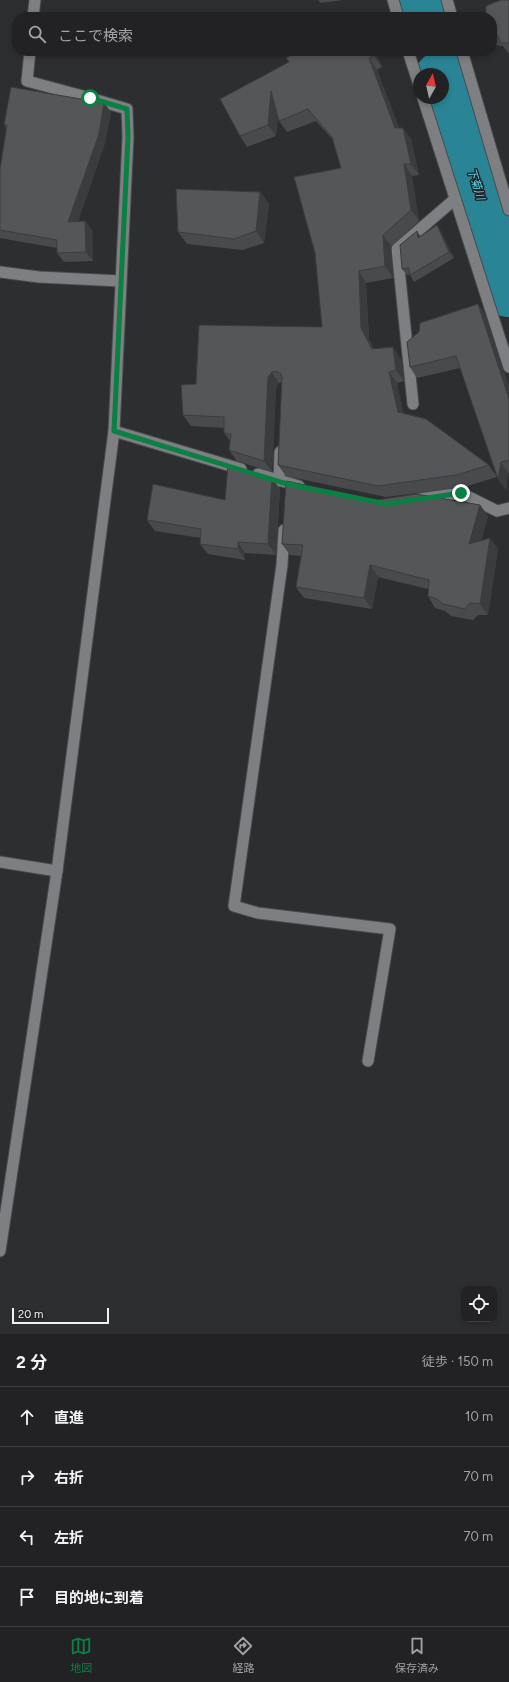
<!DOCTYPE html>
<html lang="ja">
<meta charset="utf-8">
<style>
:root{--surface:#222224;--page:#2e2f31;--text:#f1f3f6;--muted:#a2a4a6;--line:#3f3f41;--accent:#0b8043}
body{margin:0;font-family:Figtree,"Noto Sans JP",sans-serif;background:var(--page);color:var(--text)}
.controls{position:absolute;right:12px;bottom:12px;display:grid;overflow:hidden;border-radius:8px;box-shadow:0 2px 6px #0003}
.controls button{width:36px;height:36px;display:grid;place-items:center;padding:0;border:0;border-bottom:1px solid var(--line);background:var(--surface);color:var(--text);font:20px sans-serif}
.compass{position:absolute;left:413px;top:68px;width:36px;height:36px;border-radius:50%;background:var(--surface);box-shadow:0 2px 6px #0003;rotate:8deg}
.scale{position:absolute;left:12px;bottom:10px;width:97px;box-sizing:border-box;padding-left:4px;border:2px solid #eff0f1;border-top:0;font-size:11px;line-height:14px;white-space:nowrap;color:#eff0f1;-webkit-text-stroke:3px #232426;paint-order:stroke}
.stop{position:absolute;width:12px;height:12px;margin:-9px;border:3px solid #0b8043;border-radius:50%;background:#fff}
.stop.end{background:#0b8043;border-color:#fff;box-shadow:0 1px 4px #0008}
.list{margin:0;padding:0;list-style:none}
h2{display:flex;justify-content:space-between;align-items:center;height:52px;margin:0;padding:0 16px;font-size:17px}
h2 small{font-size:13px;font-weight:400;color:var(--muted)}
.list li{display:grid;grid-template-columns:26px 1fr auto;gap:12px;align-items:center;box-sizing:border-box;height:60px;padding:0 16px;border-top:1px solid var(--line)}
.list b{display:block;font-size:15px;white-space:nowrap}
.list em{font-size:13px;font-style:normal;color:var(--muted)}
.icon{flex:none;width:22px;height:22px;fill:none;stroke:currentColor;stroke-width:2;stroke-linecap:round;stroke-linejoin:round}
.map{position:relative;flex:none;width:509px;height:1334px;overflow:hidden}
.search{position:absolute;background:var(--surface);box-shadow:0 2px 6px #0003;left:12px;right:12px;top:12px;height:44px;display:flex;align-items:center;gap:10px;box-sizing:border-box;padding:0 14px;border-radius:16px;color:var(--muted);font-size:15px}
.sheet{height:292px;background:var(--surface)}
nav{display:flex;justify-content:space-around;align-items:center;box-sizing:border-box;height:56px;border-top:1px solid var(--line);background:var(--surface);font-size:11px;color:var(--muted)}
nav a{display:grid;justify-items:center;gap:2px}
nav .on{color:var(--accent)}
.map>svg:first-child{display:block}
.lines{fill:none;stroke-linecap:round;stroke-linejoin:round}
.river{stroke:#298596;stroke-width:58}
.service-casing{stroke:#494a4c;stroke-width:13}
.minor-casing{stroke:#494a4c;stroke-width:13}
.service{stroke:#7e7f82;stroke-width:11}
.minor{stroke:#7e7f82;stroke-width:11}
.wall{fill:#484a4c}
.shaded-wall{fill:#3b3c3e}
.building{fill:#545658;stroke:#3b3c3e}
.route{stroke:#0b8043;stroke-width:5}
.labels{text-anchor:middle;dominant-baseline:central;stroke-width:3;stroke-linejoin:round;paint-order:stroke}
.water-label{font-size:11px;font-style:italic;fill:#5cdcf6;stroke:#232426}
</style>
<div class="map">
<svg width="509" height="1334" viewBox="0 0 509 1334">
<rect width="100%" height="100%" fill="#2d2e30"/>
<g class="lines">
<!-- river -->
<g class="river">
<polyline points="419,0 424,17"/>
<polyline points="443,79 509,288"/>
</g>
<defs>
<g id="service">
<polyline points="413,404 397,249 455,199"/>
<polyline points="114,431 241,469"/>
<polyline points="258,474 299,486"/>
<polyline points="279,481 280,452"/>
<polyline points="420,499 461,493 497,511 509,508"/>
<polyline points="284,530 282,565 234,906 258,913 390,929 368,1061"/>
</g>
<g id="minor">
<polyline points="393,0 398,17"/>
<polyline points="447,0 452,17"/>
<polyline points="33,17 35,0"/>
<polyline points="408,51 419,85"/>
<polyline points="462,51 509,210"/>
<polyline points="423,98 509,367"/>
<polyline points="0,272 39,277 120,281"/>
<polyline points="0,862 57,871"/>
<polyline points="0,1251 57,871 114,431 128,137 127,109 90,98 27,81 30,51"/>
</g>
</defs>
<!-- service casing -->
<use href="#service" class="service-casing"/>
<!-- minor casing -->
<use href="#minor" class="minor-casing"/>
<!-- service -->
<use href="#service" class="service"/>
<!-- minor -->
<use href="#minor" class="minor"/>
</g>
<!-- wall -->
<g class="wall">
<polygon points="318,0 343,0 321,3"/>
<polygon points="509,0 509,54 503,46 495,45 492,41 492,17"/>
<polygon points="300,51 374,51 382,67 377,70 399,128 411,139 419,175 412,176 419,221 391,246 393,278 366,283 369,339 374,349 401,359 404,381 397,383 403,414 489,465 497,477 464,487 386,497 286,476 278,465 282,382 279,383 276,389 272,472 237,461 229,450 230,441 224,433 224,428 191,426 183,415 196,384 322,327 341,168 333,140 316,121 287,132 279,121 278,116 276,136 247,147 240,136 289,62"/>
<polygon points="104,103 111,112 105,143 78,221 85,221 92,230 93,261 64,262 57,253 57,248 0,238 0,169 6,128 4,125"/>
<polygon points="260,192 269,204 264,243 242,250 187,244 178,232"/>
<polygon points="437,225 441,232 454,258 414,282 410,275 407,275 402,269 420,236"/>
<polygon points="478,304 485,315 509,387 509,473 508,473 506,490 498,479 460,368 417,378 410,367"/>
<polygon points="280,489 276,555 245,553 245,560 208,554 200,544 201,538 155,531 147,520"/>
<polygon points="377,500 480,505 488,516 481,541 490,538 498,549 488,615 478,615 473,620 451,616 445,611 435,608 428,596 428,589 378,577 372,609 304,598 296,587 301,556 290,555 282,544"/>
</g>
<!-- shaded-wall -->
<g class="shaded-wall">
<polygon points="372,51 374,51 382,67 374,56"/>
<polygon points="369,58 377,70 403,139 395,128"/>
<polygon points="271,91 279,103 276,136 268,125"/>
<polygon points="104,103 111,112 105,143 75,231 68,222"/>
<polygon points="403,128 411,139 419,175 411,164"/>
<polygon points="404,164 412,176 419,221 411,210"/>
<polygon points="260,192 269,204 264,243 256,231"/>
<polygon points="85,221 92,230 93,261 86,252"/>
<polygon points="437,225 441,232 454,258 449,252"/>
<polygon points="417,231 421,237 418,238"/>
<polygon points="383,235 391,246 393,278 385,266"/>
<polygon points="359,271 366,283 369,339 380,361 372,349 361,328"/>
<polygon points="478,304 485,315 509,387 509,399"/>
<polygon points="393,347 401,359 404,381 396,370"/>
<polygon points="272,372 279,383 276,389 272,472 264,461 268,377"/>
<polygon points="389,372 397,383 406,424 398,412"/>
<polygon points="501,462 508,473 506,490 498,479"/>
<polygon points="272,478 280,489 276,555 268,544"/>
<polygon points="480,505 488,516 476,556 469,544"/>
<polygon points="490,538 498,549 488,615 480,604"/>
<polygon points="238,542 245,553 245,560 238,549"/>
<polygon points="370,565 378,577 372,609 364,598"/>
</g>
<!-- building -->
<g class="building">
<polygon points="501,0 509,0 509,43 501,43 496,33 492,33 492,17 486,17 486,6"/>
<polygon points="300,51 372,51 374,56 369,58 395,128 403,128 411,164 404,164 411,210 383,235 385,266 359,271 361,328 372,349 393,347 396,370 389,372 398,412 426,419 489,465 456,475 378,486 278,465 282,378 281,374 276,371 272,372 268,377 264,461 229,450 231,434 224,433 224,417 183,415 181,385 196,384 199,325 322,327 315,253 294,177 341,168 332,137 308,109 279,121 271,91 268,125 240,136 220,99 289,62 286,58"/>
<polygon points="11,87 104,103 99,134 68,222 85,221 86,252 57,253 57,240 0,230 0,169 7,125 4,125"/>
<polygon points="176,189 260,192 256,231 234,239 178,232"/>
<polygon points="437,225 449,252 410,275 409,268 402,269 400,245 417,231 418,238"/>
<polygon points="478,304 509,399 509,460 501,462 498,479 456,356 410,367 407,342 419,332 420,323"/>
<polygon points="228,465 272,478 268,544 238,542 238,549 200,544 201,529 147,520 153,484 225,500"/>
<polygon points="286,481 377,500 416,494 480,505 469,544 490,538 480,604 470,603 465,609 443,604 437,599 428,596 429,580 370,565 364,598 296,587 303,545 282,544"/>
</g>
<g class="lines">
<!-- route -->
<polyline class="route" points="90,98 127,109 128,137 114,431 287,484 386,504 461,493"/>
</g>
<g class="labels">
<!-- water labels -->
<g class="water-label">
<text transform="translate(476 184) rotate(72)">下菊川</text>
</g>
</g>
</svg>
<div class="controls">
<button><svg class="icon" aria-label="locate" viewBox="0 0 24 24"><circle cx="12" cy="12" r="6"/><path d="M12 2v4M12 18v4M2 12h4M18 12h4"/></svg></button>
</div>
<svg class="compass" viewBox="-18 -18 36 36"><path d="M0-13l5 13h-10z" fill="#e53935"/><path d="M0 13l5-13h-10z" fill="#a2a4a6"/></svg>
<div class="scale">20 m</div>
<div class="stop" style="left:90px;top:98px"></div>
<div class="stop end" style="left:461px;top:493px"></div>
<div class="search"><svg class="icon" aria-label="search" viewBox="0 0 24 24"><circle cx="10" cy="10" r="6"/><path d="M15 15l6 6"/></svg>ここで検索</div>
</div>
<section class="sheet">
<h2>2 分<small>徒歩 · 150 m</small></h2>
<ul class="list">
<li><svg class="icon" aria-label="ahead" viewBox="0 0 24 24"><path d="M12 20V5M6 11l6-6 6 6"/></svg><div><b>直進</b></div><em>10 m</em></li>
<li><svg class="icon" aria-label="right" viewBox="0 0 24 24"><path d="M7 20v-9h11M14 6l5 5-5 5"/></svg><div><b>右折</b></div><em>70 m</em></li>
<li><svg class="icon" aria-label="left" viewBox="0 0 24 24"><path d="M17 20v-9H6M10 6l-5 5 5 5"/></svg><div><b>左折</b></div><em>70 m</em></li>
<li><svg class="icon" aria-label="arrive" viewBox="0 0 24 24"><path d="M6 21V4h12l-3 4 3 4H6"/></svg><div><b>目的地に到着</b></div></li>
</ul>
</section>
<nav>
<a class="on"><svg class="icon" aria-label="map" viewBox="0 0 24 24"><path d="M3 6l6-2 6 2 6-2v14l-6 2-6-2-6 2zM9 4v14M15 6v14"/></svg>地図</a>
<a><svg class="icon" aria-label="directions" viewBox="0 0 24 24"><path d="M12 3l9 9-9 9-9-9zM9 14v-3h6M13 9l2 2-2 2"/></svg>経路</a>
<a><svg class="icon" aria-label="saved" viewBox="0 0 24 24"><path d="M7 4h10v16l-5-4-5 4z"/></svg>保存済み</a>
</nav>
